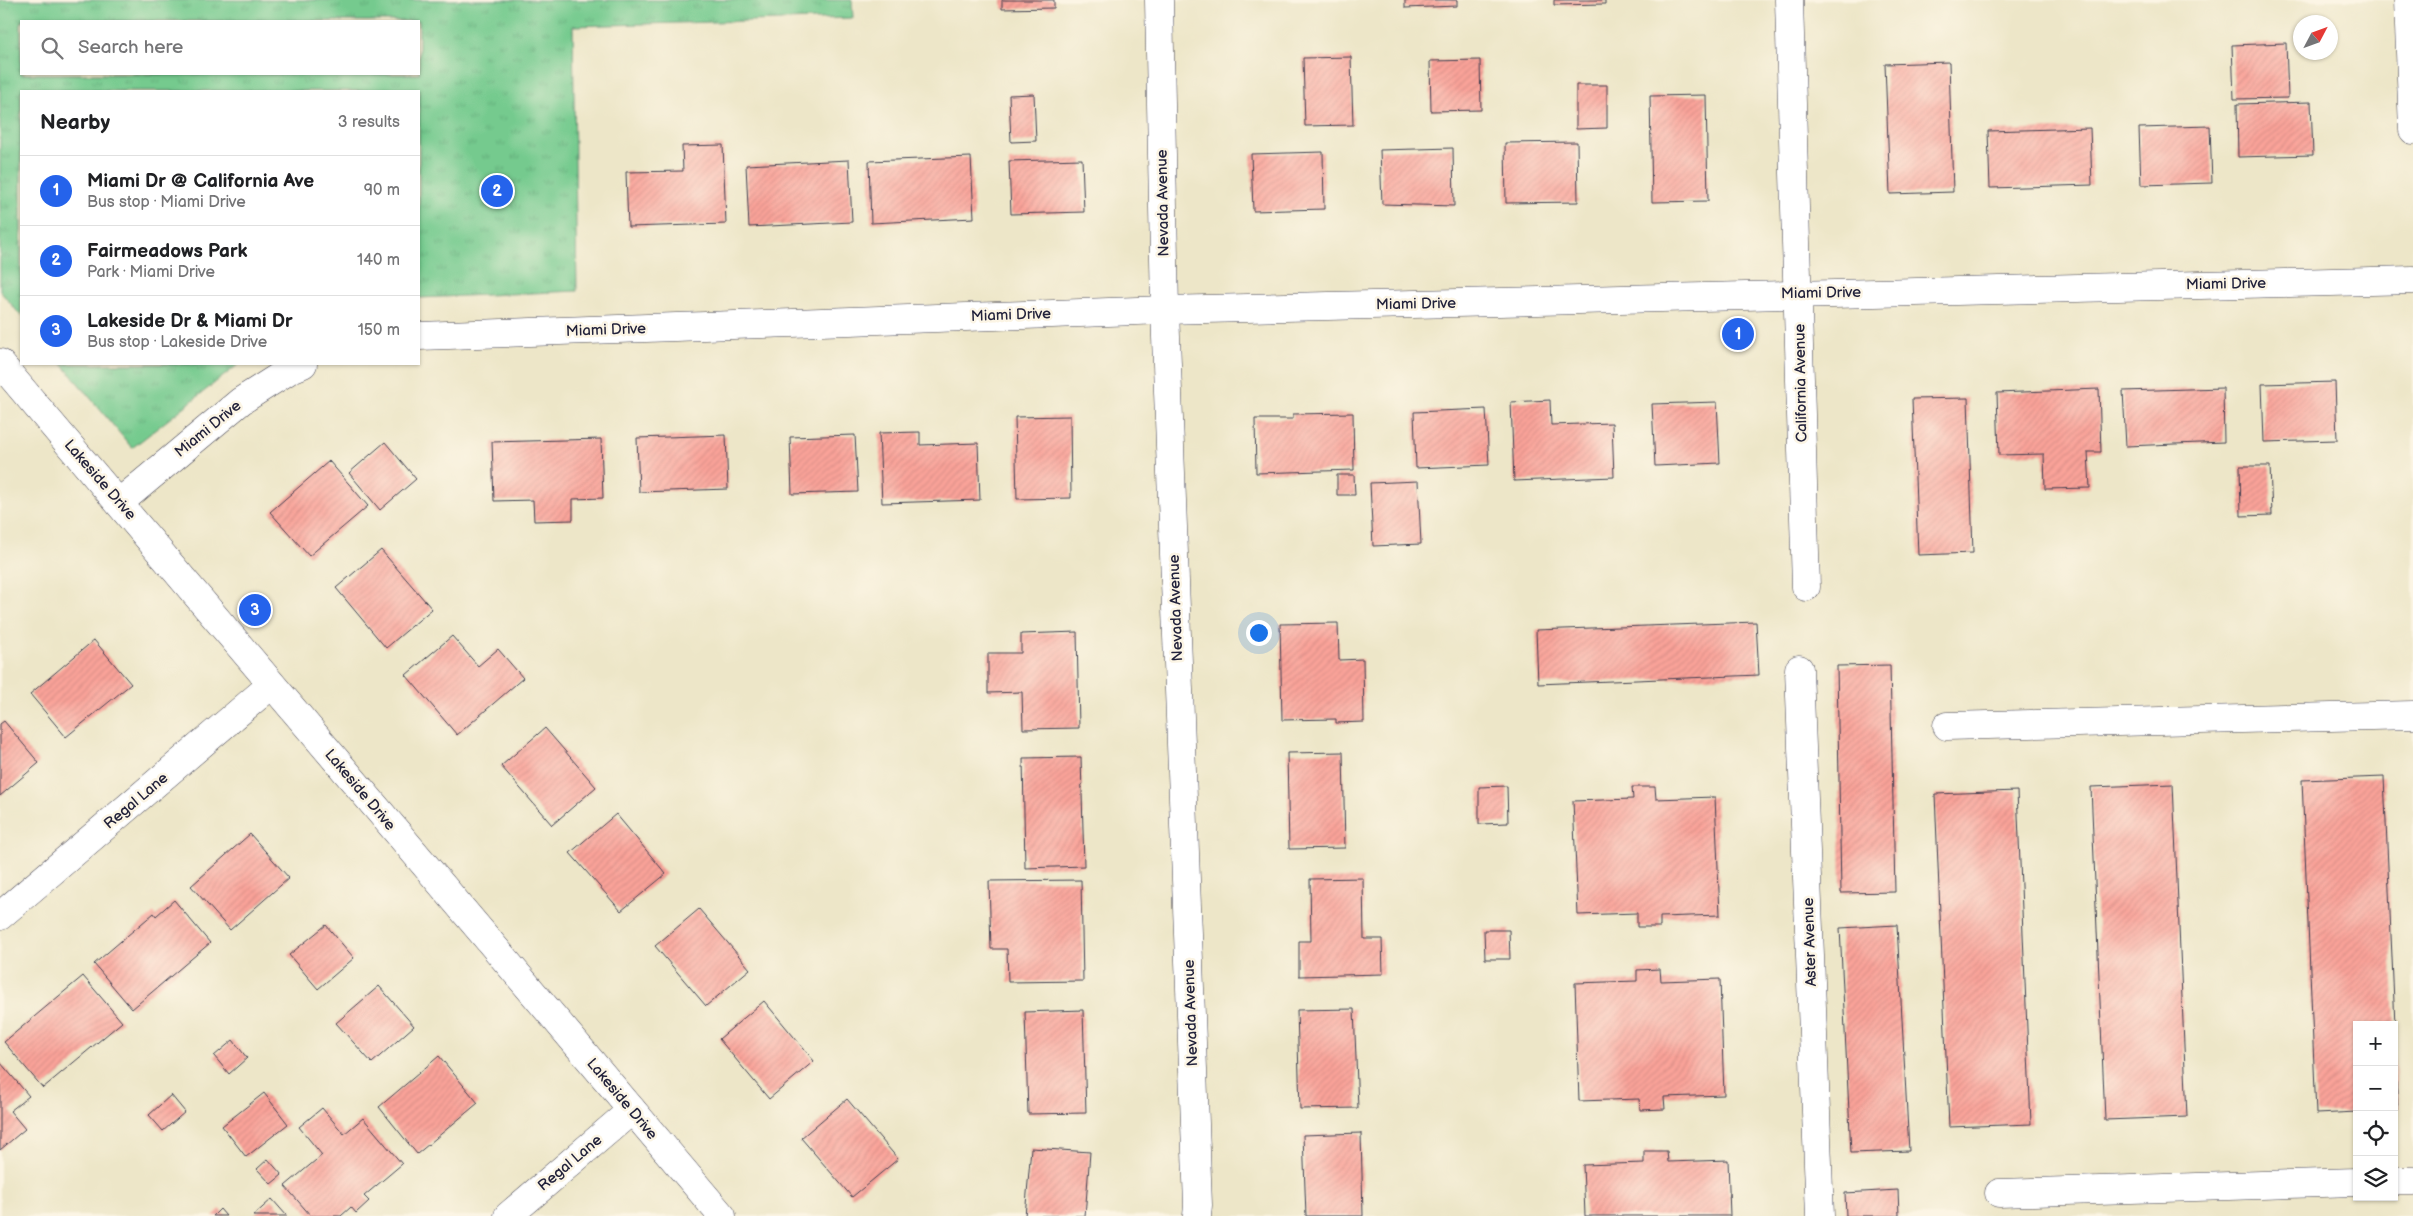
<!DOCTYPE html>
<meta charset="utf-8">
<style>
:root{--surface:#fff;--page:#f2f2f2;--text:#202124;--muted:#757577;--line:#e0e0e0;--accent:#2563eb}
body{margin:0;font-family:"Balsamiq Sans",sans-serif;background:var(--page);color:var(--text)}
.controls{position:absolute;right:15px;bottom:15px;display:grid;overflow:hidden;border-radius:0px;box-shadow:0 1px 4px #0004}
.controls button{width:45px;height:45px;display:grid;place-items:center;padding:0;border:0;border-bottom:1px solid var(--line);background:var(--surface);color:var(--text);font:25px sans-serif}
.compass{position:absolute;left:2293px;top:15px;width:45px;height:45px;border-radius:50%;background:var(--surface);box-shadow:0 1px 4px #0004;rotate:49deg}
.you{position:absolute;left:1258px;top:632px;width:18px;height:18px;margin:-12px;border:4px solid #fff;border-radius:50%;background:#1a73e8;box-shadow:0 0 0 8px #1a73e833}
.badge{display:grid;place-items:center;width:32px;height:32px;border-radius:50%;background:var(--accent);color:#fff;font-size:16px;font-weight:700}
.pin{position:absolute;translate:-50% -50%;border:2px solid #fff;box-shadow:0 1px 5px #0006}
.list{margin:0;padding:0;list-style:none}
h2{display:flex;justify-content:space-between;align-items:center;height:65px;margin:0;padding:0 20px;font-size:21px}
h2 small{font-size:16px;font-weight:400;color:var(--muted)}
.list li{display:grid;grid-template-columns:32px 1fr auto;gap:15px;align-items:center;box-sizing:border-box;height:70px;padding:0 20px;border-top:1px solid var(--line)}
.list b{display:block;font-size:19px;white-space:nowrap}
.list p{margin:0;font-size:16px;white-space:nowrap;color:var(--muted)}
.list em{font-size:16px;font-style:normal;color:var(--muted)}
.icon{flex:none;width:28px;height:28px;fill:none;stroke:currentColor;stroke-width:2;stroke-linecap:round;stroke-linejoin:round}
.map{position:relative;flex:none;width:2413px;height:1216px;overflow:hidden}
.search{position:absolute;background:var(--surface);box-shadow:0 1px 4px #0004;left:20px;top:20px;width:400px;height:55px;display:flex;align-items:center;gap:12px;box-sizing:border-box;padding:0 18px;border-radius:0px;color:var(--muted);font-size:19px}
.panel{position:absolute;background:var(--surface);box-shadow:0 1px 4px #0004;left:20px;top:90px;width:400px;height:275px;border-radius:0px}
.map>svg:first-child{display:block}
.park{fill:url(#park-tufts);stroke:#4b7664;fill-rule:evenodd}
.building{fill:url(#building-hatch)}
.lines{fill:none;stroke-linecap:round;stroke-linejoin:round}
.minor-casing{stroke:#403f50;stroke-width:29}
.minor{stroke:#fff;stroke-width:28}
.labels{text-anchor:middle;dominant-baseline:central;stroke-width:5;stroke-linejoin:round;paint-order:stroke}
.street-label{font-size:15px;fill:#22223b;stroke:#fcf5e5}
</style>
<div class="map">
<svg width="2413" height="1216" viewBox="0 0 2413 1216">
<defs>
<pattern id="park-tufts" width="24" height="20" patternUnits="userSpaceOnUse" patternTransform="scale(1.25)"><rect width="24" height="20" fill="#74ca8e"/><path d="M3 7l-1-3M5 7V3M7 7l1-3M15 17l-1-3M17 17v-4M19 17l1-3" fill="none" stroke="#64ad7b"/></pattern>
<pattern id="building-hatch" width="6" height="6" patternUnits="userSpaceOnUse" patternTransform="scale(1.25)"><rect width="6" height="6" fill="#faa399"/><path d="M-1 1l2-2M0 6l6-6M5 7l2-2" fill="none" stroke="#d68c85"/></pattern>
</defs>
<rect width="100%" height="100%" fill="#fcf5e5"/>
<filter id="ink" filterUnits="userSpaceOnUse"><feTurbulence type="fractalNoise" baseFrequency=".02" numOctaves="2"/><feDisplacementMap in="SourceGraphic" scale="10" xChannelSelector="R" yChannelSelector="G"/><feConvolveMatrix kernelMatrix="1 2 1 2 8 2 1 2 1" color-interpolation-filters="sRGB"/></filter>
<filter id="wash" filterUnits="userSpaceOnUse"><feTurbulence type="fractalNoise" baseFrequency=".0096" numOctaves="4" result="noise"/><feDisplacementMap in="SourceGraphic" scale="20" xChannelSelector="R" yChannelSelector="G"/><feGaussianBlur stdDeviation="1.12" result="paint"/><feColorMatrix in="noise" values="0 0 0 0 0 0 0 0 0 0 0 0 0 0 0 0 0 1.4 0 .05"/><feComposite in="paint" operator="in"/></filter>
<g filter="url(#wash)">
<rect width="100%" height="100%" fill="#ede6c8"/>
<!-- park -->
<g class="park">
<path d="M0,0H852L853,18L573,26L577,291L419,298V91H21V316L0,291ZM21,21H419V74H21Z"/>
<polygon points="62,364 239,364 132,448"/>
</g>
<g id="blocks">
<!-- building -->
<g class="building">
<polygon points="1002,0 1054,0 1054,8 1002,9"/>
<polygon points="1405,0 1457,0 1457,6 1405,8"/>
<polygon points="1554,0 1605,0 1605,4 1554,5"/>
<polygon points="2286,43 2288,98 2234,99 2232,45"/>
<polygon points="1351,57 1353,125 1305,126 1303,58"/>
<polygon points="1480,60 1481,110 1431,111 1430,61"/>
<polygon points="1949,62 1953,192 1890,194 1885,64"/>
<polygon points="1576,85 1607,85 1607,128 1576,129"/>
<polygon points="1034,94 1036,141 1011,142 1009,95"/>
<polygon points="1706,95 1708,201 1652,202 1650,96"/>
<polygon points="2311,102 2313,155 2238,157 2237,104"/>
<polygon points="2210,126 2212,183 2141,185 2139,128"/>
<polygon points="2090,128 2092,185 1990,188 1988,131"/>
<polygon points="1577,142 1578,202 1506,203 1505,143"/>
<polygon points="723,145 726,224 628,227 626,172 683,171 682,146"/>
<polygon points="1453,148 1454,206 1382,204 1380,150"/>
<polygon points="1323,152 1324,209 1253,211 1251,154"/>
<polygon points="971,157 974,218 871,223 869,161"/>
<polygon points="1082,159 1084,212 1011,214 1009,161"/>
<polygon points="849,160 852,222 749,227 746,165"/>
<polygon points="2335,382 2337,440 2264,442 2262,384"/>
<polygon points="2223,388 2224,442 2126,446 2123,391"/>
<polygon points="2099,389 2101,452 2088,452 2090,488 2045,489 2044,454 1999,455 1997,393"/>
<polygon points="1968,398 1973,553 1918,555 1912,399"/>
<polygon points="1550,400 1551,425 1612,423 1614,477 1514,481 1511,402"/>
<polygon points="1717,402 1720,463 1655,466 1652,404"/>
<polygon points="1486,409 1489,465 1416,468 1414,412"/>
<polygon points="1353,413 1354,470 1256,473 1255,419 1293,419 1293,414"/>
<polygon points="1070,416 1071,498 1017,499 1015,417"/>
<polygon points="920,432 920,445 978,443 980,500 882,503 879,433"/>
<polygon points="726,435 728,489 639,492 637,438"/>
<polygon points="855,435 858,492 792,494 790,437"/>
<polygon points="601,439 603,498 573,499 573,520 534,521 533,500 494,501 492,442"/>
<polygon points="385,442 416,479 380,510 349,473"/>
<polygon points="329,461 368,506 309,556 270,512"/>
<polygon points="2240,466 2270,466 2272,515 2241,516"/>
<polygon points="1337,475 1354,475 1355,495 1337,495"/>
<polygon points="1418,481 1421,544 1373,546 1370,483"/>
<polygon points="381,550 432,609 386,648 336,588"/>
<polygon points="1756,622 1759,675 1538,684 1536,630"/>
<polygon points="1338,623 1339,660 1363,659 1364,722 1336,723 1336,719 1282,720 1280,624"/>
<polygon points="1077,632 1079,728 1023,729 1022,692 988,693 988,653 1021,653 1021,634"/>
<polygon points="452,636 478,666 498,649 523,678 457,735 406,675"/>
<polygon points="94,640 131,684 66,737 30,694"/>
<polygon points="1890,665 1895,892 1841,893 1837,666"/>
<polygon points="4,721 39,763 0,796 0,724"/>
<polygon points="545,728 596,787 552,825 501,766"/>
<polygon points="1343,752 1345,848 1289,849 1287,753"/>
<polygon points="1081,757 1084,866 1025,868 1023,758"/>
<polygon points="2384,777 2395,1025 2357,1025 2357,1112 2316,1114 2302,780"/>
<polygon points="2173,784 2187,1117 2105,1120 2091,787"/>
<polygon points="1507,786 1508,823 1479,824 1479,787"/>
<polygon points="1632,787 1655,787 1656,799 1715,797 1720,915 1660,917 1660,927 1637,927 1637,913 1578,915 1573,801 1633,799"/>
<polygon points="2017,791 2031,1124 1949,1127 1935,794"/>
<polygon points="616,814 666,874 621,911 570,853"/>
<polygon points="250,834 289,878 230,930 191,886"/>
<polygon points="1363,878 1364,939 1382,939 1383,974 1299,976 1299,941 1311,941 1310,879"/>
<polygon points="1081,880 1083,981 1008,982 1007,949 991,949 989,881"/>
<polygon points="174,900 210,943 132,1009 94,964 154,913 156,916"/>
<polygon points="699,909 750,969 706,1006 655,946"/>
<polygon points="326,925 354,958 318,989 289,955"/>
<polygon points="1897,925 1909,1151 1851,1153 1840,928"/>
<polygon points="1484,930 1509,930 1510,959 1485,959"/>
<polygon points="1660,969 1661,981 1720,979 1724,1095 1664,1097 1665,1109 1640,1110 1639,1099 1579,1101 1575,983 1637,981 1637,970"/>
<polygon points="83,976 122,1022 43,1088 4,1042"/>
<polygon points="379,986 414,1026 372,1063 336,1023"/>
<polygon points="764,1001 814,1061 769,1099 719,1039"/>
<polygon points="1354,1009 1358,1108 1300,1109 1297,1010"/>
<polygon points="1083,1010 1086,1113 1028,1114 1025,1012"/>
<polygon points="233,1040 247,1058 229,1074 214,1056"/>
<polygon points="2394,1053 2398,1110 2394,1111"/>
<polygon points="439,1056 478,1103 417,1154 379,1107"/>
<polygon points="0,1062 29,1096 10,1111 25,1129 0,1150"/>
<polygon points="264,1093 288,1124 246,1157 222,1126"/>
<polygon points="171,1095 185,1112 163,1131 149,1115"/>
<polygon points="847,1099 898,1159 852,1197 801,1138"/>
<polygon points="322,1108 344,1134 363,1118 402,1164 364,1196 369,1201 356,1213 351,1207 341,1216 311,1216 285,1186 322,1155 299,1127"/>
<polygon points="1361,1133 1363,1216 1306,1216 1303,1135"/>
<polygon points="1031,1148 1090,1152 1085,1216 1025,1216"/>
<polygon points="1644,1151 1667,1151 1668,1162 1728,1160 1730,1216 1585,1216 1583,1165 1644,1163"/>
<polygon points="268,1159 282,1175 271,1184 257,1169"/>
<polygon points="1898,1190 1899,1216 1846,1216 1845,1193"/>
<polygon points="272,1199 287,1216 253,1216"/>
<polygon points="220,1209 226,1216 213,1216"/>
</g>
</g>
</g>
<g filter="url(#ink)">
<use href="#blocks" fill-opacity="0" stroke="#403f50" stroke-width="1"/>
<g class="lines">
<defs>
<g id="minor">
<polyline points="1159,0 1165,310 1198,1205 1197,1216"/>
<polyline points="1789,0 1806,587"/>
<polyline points="2408,0 2413,130"/>
<polyline points="419,336 1165,310 2413,280"/>
<polyline points="0,363 722,1216"/>
<polyline points="120,502 241,401 291,369 303,364"/>
<polyline points="1799,669 1820,1216"/>
<polyline points="1947,726 2413,715"/>
<polyline points="0,916 271,685"/>
<polyline points="2394,1181 2413,1181"/>
<polyline points="1999,1193 2357,1182"/>
<polyline points="508,1216 632,1110"/>
</g>
</defs>
<!-- minor casing -->
<use href="#minor" class="minor-casing"/>
<!-- minor -->
<use href="#minor" class="minor"/>
</g>
</g>
<g class="labels">
<!-- street labels -->
<g class="street-label">
<text transform="translate(1163 203) rotate(-91)">Nevada Avenue</text>
<text transform="translate(2226 284) rotate(-1)">Miami Drive</text>
<text transform="translate(1821 293) rotate(-1)">Miami Drive</text>
<text transform="translate(1416 304) rotate(-1)">Miami Drive</text>
<text transform="translate(1011 315) rotate(-2)">Miami Drive</text>
<text transform="translate(606 330) rotate(-2)">Miami Drive</text>
<text transform="translate(1801 383) rotate(-91)">California Avenue</text>
<text transform="translate(208 429) rotate(-39)">Miami Drive</text>
<text transform="translate(100 480) rotate(49)">Lakeside Drive</text>
<text transform="translate(1176 608) rotate(-92)">Nevada Avenue</text>
<text transform="translate(360 790) rotate(50)">Lakeside Drive</text>
<text transform="translate(136 801) rotate(-40)">Regal Lane</text>
<text transform="translate(1810 942) rotate(-92)">Aster Avenue</text>
<text transform="translate(1191 1013) rotate(-92)">Nevada Avenue</text>
<text transform="translate(622 1099) rotate(50)">Lakeside Drive</text>
<text transform="translate(570 1163) rotate(-40)">Regal Lane</text>
</g>
</g>
</svg>
<div class="controls">
<button>+</button>
<button>−</button>
<button><svg class="icon" aria-label="locate" viewBox="0 0 24 24"><circle cx="12" cy="12" r="6"/><path d="M12 2v4M12 18v4M2 12h4M18 12h4"/></svg></button>
<button><svg class="icon" aria-label="layers" viewBox="0 0 24 24"><path d="M12 4l9 5-9 5-9-5zM3 14l9 5 9-5"/></svg></button>
</div>
<svg class="compass" viewBox="-18 -18 36 36"><path d="M0-13l5 13h-10z" fill="#e53935"/><path d="M0 13l5-13h-10z" fill="#757577"/></svg>
<div class="you"></div>
<div class="pin badge" style="left:1738px;top:334px">1</div>
<div class="pin badge" style="left:497px;top:191px">2</div>
<div class="pin badge" style="left:255px;top:610px">3</div>
<div class="search"><svg class="icon" aria-label="search" viewBox="0 0 24 24"><circle cx="10" cy="10" r="6"/><path d="M15 15l6 6"/></svg>Search here</div>
<section class="panel">
<h2>Nearby<small>3 results</small></h2>
<ul class="list">
<li><span class="badge">1</span><div><b>Miami Dr @ California Ave</b><p>Bus stop · Miami Drive</p></div><em>90 m</em></li>
<li><span class="badge">2</span><div><b>Fairmeadows Park</b><p>Park · Miami Drive</p></div><em>140 m</em></li>
<li><span class="badge">3</span><div><b>Lakeside Dr &amp; Miami Dr</b><p>Bus stop · Lakeside Drive</p></div><em>150 m</em></li>
</ul>
</section>
</div>
